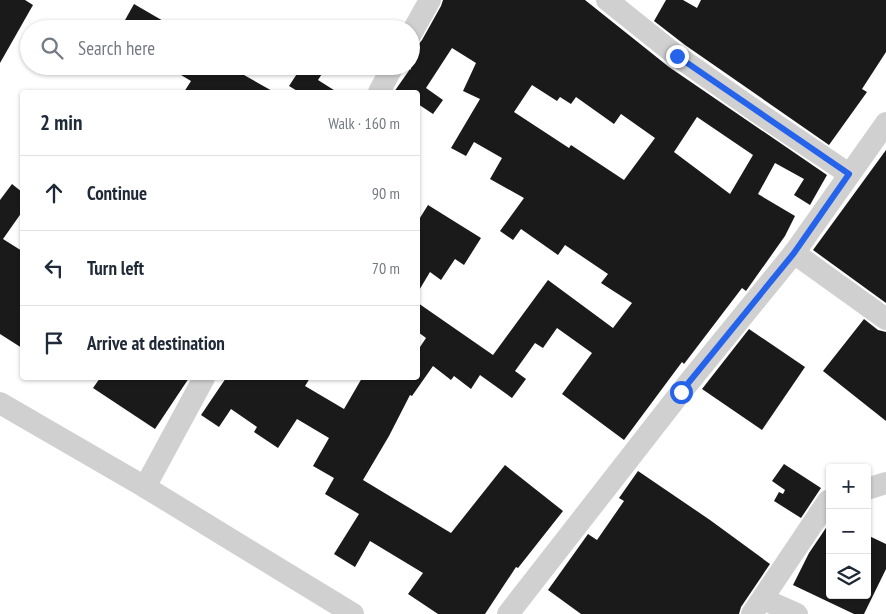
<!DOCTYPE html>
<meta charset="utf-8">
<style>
:root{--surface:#fff;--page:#f6f6f7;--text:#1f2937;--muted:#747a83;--line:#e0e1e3}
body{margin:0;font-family:"PT Sans Narrow",sans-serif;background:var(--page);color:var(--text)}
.controls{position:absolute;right:15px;bottom:15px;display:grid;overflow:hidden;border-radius:5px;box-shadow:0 1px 4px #0004}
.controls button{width:45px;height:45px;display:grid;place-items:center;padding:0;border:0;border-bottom:1px solid var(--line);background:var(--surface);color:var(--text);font:25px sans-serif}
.stop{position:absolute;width:15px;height:15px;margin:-11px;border:4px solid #2563eb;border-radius:50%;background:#fff}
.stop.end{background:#2563eb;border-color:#fff;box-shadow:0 1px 5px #0008}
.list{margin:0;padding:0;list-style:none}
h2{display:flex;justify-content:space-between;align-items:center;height:65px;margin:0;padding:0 20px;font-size:21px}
h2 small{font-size:16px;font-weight:400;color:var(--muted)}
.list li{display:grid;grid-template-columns:32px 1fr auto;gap:15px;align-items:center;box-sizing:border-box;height:75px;padding:0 20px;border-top:1px solid var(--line)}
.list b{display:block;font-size:19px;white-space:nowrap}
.list em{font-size:16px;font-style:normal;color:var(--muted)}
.icon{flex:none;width:28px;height:28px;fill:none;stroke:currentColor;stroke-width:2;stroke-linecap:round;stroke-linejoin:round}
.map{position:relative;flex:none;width:886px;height:614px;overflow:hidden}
.search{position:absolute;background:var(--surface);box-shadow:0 1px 4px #0004;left:20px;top:20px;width:400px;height:55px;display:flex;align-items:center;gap:12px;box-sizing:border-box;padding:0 18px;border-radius:28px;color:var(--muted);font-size:19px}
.panel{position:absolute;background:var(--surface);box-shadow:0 1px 4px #0004;left:20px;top:90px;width:400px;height:290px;border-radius:5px}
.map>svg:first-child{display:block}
.building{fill:#1a1a1a;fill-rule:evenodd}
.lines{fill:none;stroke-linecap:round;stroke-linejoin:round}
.street{stroke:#d0d0d0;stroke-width:22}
.route{stroke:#2563eb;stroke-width:6}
</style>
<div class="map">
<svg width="886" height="614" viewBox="0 0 886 614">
<rect width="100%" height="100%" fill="#fff"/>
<!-- building -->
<g class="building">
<polygon points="0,0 25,0 33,5 0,63"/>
<path d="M443,0H585L669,67L827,175L810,205L794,195L804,179L775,163L758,194L795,216L785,236L746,291L742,288L684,364L682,362L624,440L562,394L592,353L557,328L543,348L535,343L515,371L526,379L512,398L480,375L471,389L454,376L451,380L433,366L412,396L410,395L389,436L363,480L451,533L505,465L563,511L518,568L516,567L485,614H438L408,594L423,573L370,541L355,567L334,554L359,514L325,494L334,478L313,466L329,438L297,419L278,448L254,432L257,427L231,409L219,427L201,415L226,378H310L305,386L344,409L362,378H418V350L426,338L418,332V303L493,355L548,280L613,328L632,303L601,283L608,274L565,245L558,255L521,229L513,240L500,231L524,198L490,179L502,158L474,142L466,156L451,148L480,99L463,91L476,63L452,48L426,88L443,100L433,114L418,104V92H394L410,69L411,70V47L418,45L422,40L441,6ZM532,85L557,101L560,97L571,104L576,97L614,124L621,114L655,138L624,180L571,145L569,148L514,112ZM697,117L753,155L730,194L674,152Z"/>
<polygon points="666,0 683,0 697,8 701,0 886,0 886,52 862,89 867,92 829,145 685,45 654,21"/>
<polygon points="134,4 177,29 120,29"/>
<polygon points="166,66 228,66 274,92 184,92 191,81"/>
<polygon points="302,66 327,66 318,80 337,92 299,92 289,86"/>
<polygon points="886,150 886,303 813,250"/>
<polygon points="12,184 22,192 22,212 3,239 22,251 22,348 0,334 0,200"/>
<polygon points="428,205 481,238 464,265 455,259 441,280 430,272 418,292 418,221"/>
<polygon points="864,319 878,330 886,332 886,421 823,371"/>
<polygon points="749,329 805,367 762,430 702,389"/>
<polygon points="100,378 189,378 155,429 93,388"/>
<polygon points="784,464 821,488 801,518 774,501 779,492 783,494 785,490 772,481"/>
<polygon points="638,471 710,520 770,564 741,607 739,614 581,614 548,590 588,534 597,540 624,501 619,498"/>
<polygon points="830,522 830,595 867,595 867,535 886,544 886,569 864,614 854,614 793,585 809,553"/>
</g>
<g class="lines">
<!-- street -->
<g class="street">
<polyline points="607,0 677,56 757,112 849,174"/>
<polyline points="411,34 430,0"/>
<polyline points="379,92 393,66"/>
<polyline points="794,253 886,319"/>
<polyline points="0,403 145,487 353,614"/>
<polyline points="145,487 204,378"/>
<polyline points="867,489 886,483"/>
<polyline points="763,599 797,614"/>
<polyline points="508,614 681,392 794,253 886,123"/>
<polyline points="752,614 828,501 830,501"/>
</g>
</g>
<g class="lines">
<!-- route -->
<polyline class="route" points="677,56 849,174 794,253 681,392"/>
</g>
</svg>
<div class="controls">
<button>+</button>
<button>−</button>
<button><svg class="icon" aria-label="layers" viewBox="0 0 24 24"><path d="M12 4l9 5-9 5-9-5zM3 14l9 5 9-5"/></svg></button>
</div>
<div class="stop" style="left:681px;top:392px"></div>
<div class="stop end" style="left:677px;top:56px"></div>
<div class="search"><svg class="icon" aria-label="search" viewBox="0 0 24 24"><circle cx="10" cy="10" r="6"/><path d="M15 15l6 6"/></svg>Search here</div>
<section class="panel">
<h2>2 min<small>Walk · 160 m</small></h2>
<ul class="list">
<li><svg class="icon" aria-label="ahead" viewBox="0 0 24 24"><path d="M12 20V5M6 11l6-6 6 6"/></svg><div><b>Continue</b></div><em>90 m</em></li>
<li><svg class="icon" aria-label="left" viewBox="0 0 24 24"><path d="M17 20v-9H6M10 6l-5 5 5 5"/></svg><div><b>Turn left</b></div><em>70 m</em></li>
<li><svg class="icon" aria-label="arrive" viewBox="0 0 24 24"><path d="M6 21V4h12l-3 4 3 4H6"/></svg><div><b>Arrive at destination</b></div></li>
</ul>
</section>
</div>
